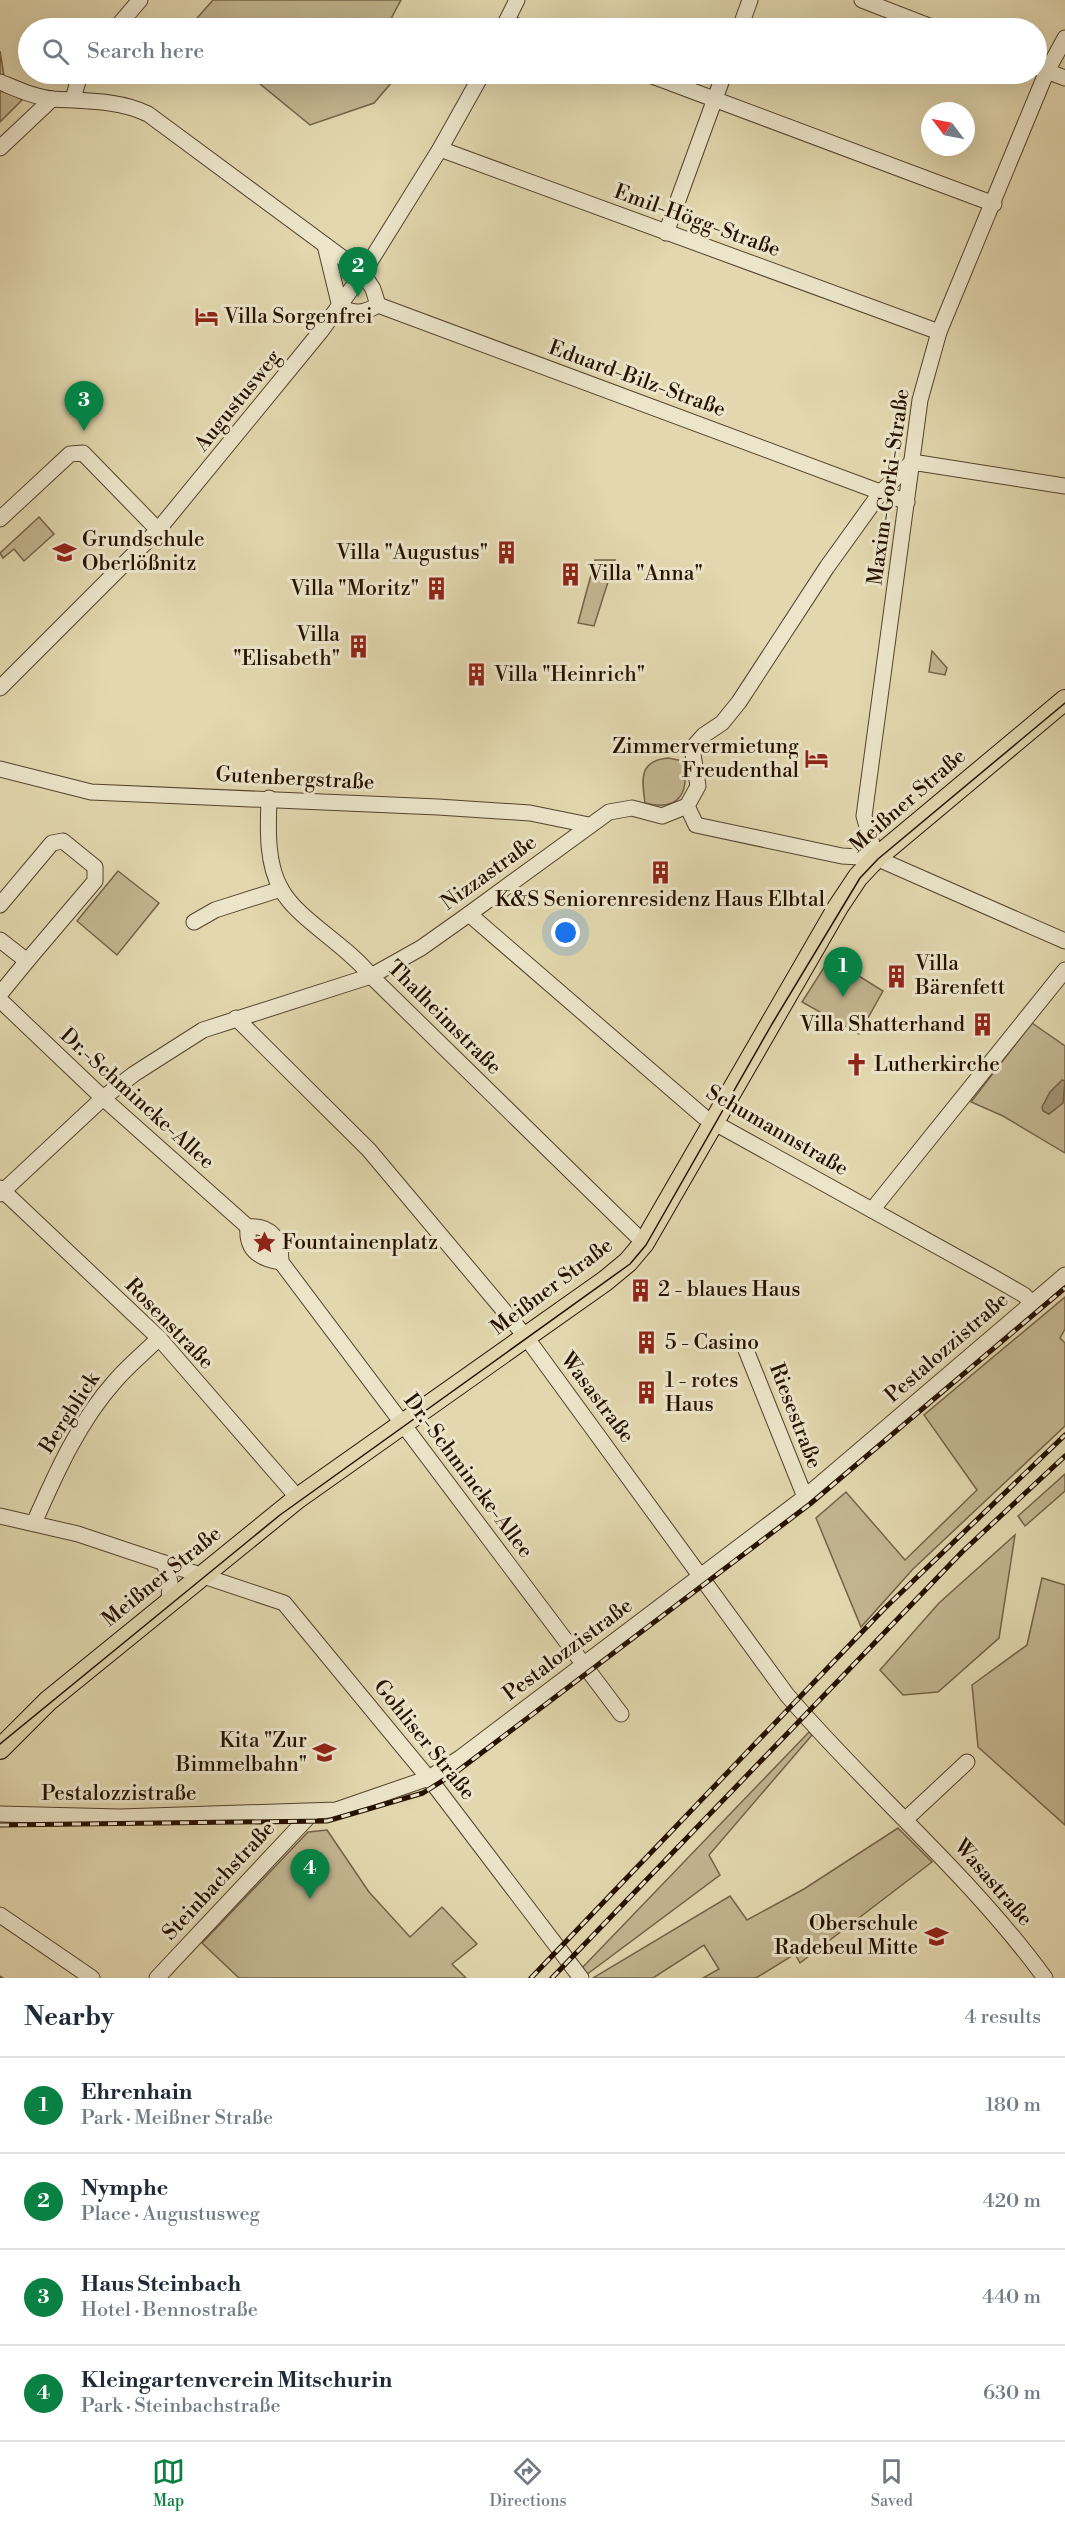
<!DOCTYPE html>
<meta charset="utf-8">
<style>
:root{--surface:#fff;--page:#f2f2f3;--text:#1f2937;--muted:#747a83;--line:#e0e1e3;--accent:#0b8043}
body{margin:0;font-family:"Libre Bodoni",serif;background:var(--page);color:var(--text)}
.compass{position:absolute;left:921px;top:102px;width:54px;height:54px;border-radius:50%;background:var(--surface);box-shadow:0 6px 24px #0002;rotate:302deg}
.you{position:absolute;left:566px;top:933px;width:21px;height:21px;margin:-15px;border:4px solid #fff;border-radius:50%;background:#1a73e8;box-shadow:0 0 0 9px #1a73e833}
.badge{display:grid;place-items:center;width:39px;height:39px;border-radius:50%;background:var(--accent);color:#fff;font-size:20px;font-weight:700}
.pin{position:absolute;translate:-50% -50px;filter:drop-shadow(0 2px 3px #0008)}
.pin::after{content:'';position:absolute;top:32px;width:21px;height:18px;background:inherit;clip-path:polygon(0 0,100% 0,50% 100%)}
.list{margin:0;padding:0;list-style:none}
h2{display:flex;justify-content:space-between;align-items:center;height:78px;margin:0;padding:0 24px;font-size:26px}
h2 small{font-size:20px;font-weight:400;color:var(--muted)}
.list li{display:grid;grid-template-columns:39px 1fr auto;gap:18px;align-items:center;box-sizing:border-box;height:96px;padding:0 24px;border-top:2px solid var(--line)}
.list b{display:block;font-size:22px;white-space:nowrap}
.list p{margin:0;font-size:20px;white-space:nowrap;color:var(--muted)}
.list em{font-size:20px;font-style:normal;color:var(--muted)}
.icon{flex:none;width:33px;height:33px;fill:none;stroke:currentColor;stroke-width:2;stroke-linecap:round;stroke-linejoin:round}
.map{position:relative;flex:none;width:1065px;height:1978px;overflow:hidden}
.search{position:absolute;background:var(--surface);box-shadow:0 6px 24px #0002;left:18px;right:18px;top:18px;height:66px;display:flex;align-items:center;gap:15px;box-sizing:border-box;padding:0 21px;border-radius:33px;color:var(--muted);font-size:22px}
.sheet{height:462px;background:var(--surface)}
nav{display:flex;justify-content:space-around;align-items:center;box-sizing:border-box;height:84px;border-top:2px solid var(--line);background:var(--surface);font-size:16px;color:var(--muted)}
nav a{display:grid;justify-items:center;gap:3px}
nav .on{color:var(--accent)}
.map>svg:first-child{display:block}
.green{fill:#c2b590;stroke:#746348;stroke-width:1.5}
.water{fill:#a29473;stroke:#706045;stroke-width:1.5}
.lines{fill:none;stroke-linecap:round;stroke-linejoin:round}
.stream{stroke:#706045;stroke-width:3}
.minor-casing{stroke:#54422c;stroke-width:17}
.major-casing{stroke:#251100;stroke-width:22}
.minor{stroke:#ece5ca;stroke-width:15}
.major{stroke:#e2d7ae;stroke-width:20}
.tram{stroke:#251100;stroke-width:1.5}
.rail-casing{stroke:#251100;stroke-width:5}
.rail{stroke:#ece5ca;stroke-width:3;stroke-dasharray:9;stroke-linecap:butt}
.labels{text-anchor:middle;dominant-baseline:central;stroke-width:6;stroke-linejoin:round;paint-order:stroke}
.street-label{font-size:21px;fill:#251100;stroke:#ece5ca}
.poi-label{font-size:21px;fill:#251100;stroke:#ece5ca;text-anchor:start}
</style>
<div class="map">
<svg width="1065" height="1978" viewBox="0 0 1065 1978">
<rect width="100%" height="100%" fill="#e2d7ae"/>
<filter id="stains"><feTurbulence type="fractalNoise" baseFrequency=".00333" numOctaves="4"/><feColorMatrix values="0 0 0 0 .2 0 0 0 0 .09 0 0 0 0 .02 0 0 0 .5 -.17"/></filter>
<radialGradient id="worn" r=".72"><stop offset=".6" stop-color="#630" stop-opacity="0"/><stop offset="1" stop-color="#630" stop-opacity=".3"/></radialGradient>
<!-- green -->
<g class="green">
<polygon points="213,0 401,0 386,28 193,28 190,26"/>
<polygon points="0,51 6,88 22,100 0,122"/>
<polygon points="248,74 399,74 374,103 310,125"/>
<polygon points="39,517 54,534 24,561 14,549 3,558 0,553"/>
<polygon points="595,560 615,560 594,626 578,623"/>
<polygon points="932,651 947,668 945,675 929,672"/>
<path d="M668,758L683,761C690,792 680,812 645,803C642,780 638,761 668,758Z"/>
<polygon points="118,871 159,903 117,955 77,921"/>
<polygon points="830,958 883,991 859,1034 802,1002"/>
<polygon points="1032,1023 1065,1046 1065,1153 1003,1116 971,1102"/>
<polygon points="1065,1297 1065,1329 1060,1338 1065,1343 1065,1426 913,1569 861,1627 816,1518 846,1492 905,1560 977,1490 924,1415"/>
<polygon points="1065,1474 1065,1491 1025,1526 1018,1516"/>
<polygon points="1015,1535 999,1638 938,1692 903,1695 880,1670 939,1603"/>
<polygon points="1042,1578 1065,1585 1065,1825 978,1747 972,1685 1027,1645"/>
<polygon points="809,1732 812,1735 709,1855 720,1875 586,1975 581,1969"/>
<polygon points="898,1828 932,1862 800,1963 795,1954 756,1978 703,1978 719,1969 704,1945 653,1978 593,1978 730,1896 747,1920 804,1889"/>
<polygon points="327,1830 369,1892 410,1937 442,1907 477,1944 452,1964 466,1978 239,1978 202,1943 308,1832"/>
</g>
<!-- water -->
<polygon class="water" points="1062,1080 1065,1081 1063,1103 1049,1114 1043,1111 1042,1107 1050,1092"/>
<g class="lines">
<!-- stream -->
<polyline class="stream" points="0,1977 2,1978"/>
<defs>
<g id="minor">
<polyline points="862,0 934,28"/>
<polyline points="506,22 523,28"/>
<polyline points="116,28 140,0"/>
<polyline points="503,28 517,0"/>
<polyline points="740,28 750,0"/>
<polyline points="1036,67 1065,78"/>
<polyline points="647,74 994,204"/>
<path d="M0,82C17,89 34,97 53,99C85,101 119,100 148,114L363,273L373,289L378,305"/>
<polyline points="73,99 80,74"/>
<polyline points="0,148 52,99"/>
<polyline points="440,149 939,332"/>
<polyline points="666,233 724,74"/>
<polyline points="325,245 340,307"/>
<polyline points="378,305 907,502"/>
<path d="M340,307C355,314 363,314 378,305"/>
<polyline points="0,519 70,454 83,453 158,530"/>
<polyline points="0,688 158,530 321,331 363,273 440,149 482,74"/>
<polyline points="0,769 91,792 438,807 530,813 589,825"/>
<path d="M269,798C268,827 266,863 281,889C297,919 347,945 371,976L644,1243"/>
<polyline points="687,806 696,825 842,856 876,858 1065,941"/>
<polyline points="876,858 864,816 920,400 939,332 1047,71 1065,38"/>
<polyline points="0,905 52,843 63,841 95,867 95,881 27,961"/>
<polyline points="469,914 704,1117 991,1276 1024,1295 1032,1303"/>
<polyline points="194,922 215,910 281,889"/>
<polyline points="0,940 27,961 0,994"/>
<polyline points="0,1000 103,1098 248,1227"/>
<path d="M236,1018L369,1150L526,1337L787,1695C870,1792 969,1874 1045,1978"/>
<polyline points="0,1188 159,1338 298,1498"/>
<polyline points="0,1194 103,1098 134,1074 203,1030 371,976 421,948 469,914 609,812 632,808 662,816 687,806 698,786 693,754 696,744 704,735 722,723 739,702 827,567 881,492 912,462 1065,486"/>
<polyline points="872,1210 1065,970"/>
<path d="M248,1227C272,1225 281,1240 281,1262C260,1259 246,1250 248,1227Z"/>
<polyline points="281,1262 621,1714"/>
<polyline points="746,1350 805,1497"/>
<polyline points="0,1516 78,1534 284,1603 435,1786 581,1978"/>
<path d="M34,1523C56,1473 79,1421 116,1380C129,1365 145,1352 159,1338"/>
<polyline points="164,1563 170,1582 169,1602"/>
<polyline points="0,1814 120,1817 336,1810 429,1778 460,1758 805,1497 1065,1275"/>
<polyline points="906,1819 967,1762"/>
<polyline points="0,1915 92,1978"/>
<polyline points="157,1978 312,1813"/>
</g>
<polyline id="major" points="0,1749 48,1701 298,1498 605,1281 628,1262 644,1243 838,907 858,877 876,858 1065,700"/>
</defs>
<!-- minor casing -->
<use href="#minor" class="minor-casing"/>
<!-- major casing -->
<use href="#major" class="major-casing"/>
<!-- minor -->
<use href="#minor" class="minor"/>
<!-- major -->
<use href="#major" class="major"/>
<!-- tram -->
<polyline class="tram" points="0,1744 280,1515 630,1264 646,1245 772,1024 860,878 878,859 1065,703"/>
<defs>
<g id="rail">
<polyline points="0,1825 327,1821 423,1793 455,1773 810,1504 1065,1288"/>
<polyline points="531,1978 884,1609 1065,1435"/>
<polyline points="552,1978 962,1552 1065,1456"/>
</g>
</defs>
<!-- rail casing -->
<use href="#rail" class="rail-casing"/>
<!-- rail -->
<use href="#rail" class="rail"/>
</g>
<!-- icons -->
<defs>
<symbol id="hotel-bare" viewBox="-9 -9 18 18"><path d="M-6-4.5h1.5V1H6V5H4.5V3h-9V5H-6ZM-4 0a1.8 1.8 0 1 1 3.6 0ZM.5 0V-2.5h3Q6-2.5 6 0Z" fill="#8f2418" stroke="#ece5ca" stroke-width="2.5" paint-order="stroke"/></symbol>
<symbol id="school-bare" viewBox="-9 -9 18 18"><path d="M0-5L7-2L0 1L-7-2ZM-4 1L0 2.5L4 1V4Q0 6-4 4Z" fill="#8f2418" stroke="#ece5ca" stroke-width="2.5" paint-order="stroke"/></symbol>
<symbol id="building-bare" viewBox="-9 -9 18 18"><path d="M-4-6H4V6H1V3H-1V6H-4ZM-2.5-4.3h1.7v1.8h-1.7ZM.8-4.3h1.7v1.8H.8ZM-2.5-1h1.7V.8h-1.7ZM.8-1h1.7V.8H.8Z" fill="#8f2418" stroke="#ece5ca" stroke-width="2.5" paint-order="stroke"/></symbol>
<symbol id="church-bare" viewBox="-9 -9 18 18"><path d="M-1.2-6h2.4v3.5h3.3v2.4h-3.3V6h-2.4V-.1h-3.3v-2.4h3.3Z" fill="#8f2418" stroke="#ece5ca" stroke-width="2.5" paint-order="stroke"/></symbol>
<symbol id="sight-bare" viewBox="-9 -9 18 18"><path d="M0-6L1.8-2.2L6-1.7L2.9 1.2L3.7 5.4L0 3.3L-3.7 5.4L-2.9 1.2L-6-1.7L-1.8-2.2Z" fill="#8f2418" stroke="#ece5ca" stroke-width="2.5" paint-order="stroke"/></symbol>
</defs>
<g fill-rule="evenodd">
<use href="#hotel-bare" x="190" y="300" width="33" height="33"/>
<use href="#school-bare" x="48" y="536" width="33" height="33"/>
<use href="#building-bare" x="490" y="536" width="33" height="33"/>
<use href="#building-bare" x="554" y="558" width="33" height="33"/>
<use href="#building-bare" x="420" y="572" width="33" height="33"/>
<use href="#building-bare" x="342" y="630" width="33" height="33"/>
<use href="#building-bare" x="460" y="658" width="33" height="33"/>
<use href="#hotel-bare" x="800" y="742" width="33" height="33"/>
<use href="#building-bare" x="644" y="856" width="33" height="33"/>
<use href="#building-bare" x="880" y="960" width="33" height="33"/>
<use href="#building-bare" x="966" y="1008" width="33" height="33"/>
<use href="#church-bare" x="840" y="1048" width="33" height="33"/>
<use href="#sight-bare" x="248" y="1226" width="33" height="33"/>
<use href="#building-bare" x="624" y="1274" width="33" height="33"/>
<use href="#building-bare" x="630" y="1326" width="33" height="33"/>
<use href="#building-bare" x="630" y="1376" width="33" height="33"/>
<use href="#school-bare" x="308" y="1736" width="33" height="33"/>
<use href="#school-bare" x="920" y="1920" width="33" height="33"/>
</g>
<g class="labels">
<!-- street labels -->
<g class="street-label">
<text transform="translate(697 221) rotate(20)">Emil-Högg-Straße</text>
<text transform="translate(637 379) rotate(20)">Eduard-Bilz-Straße</text>
<text transform="translate(238 401) rotate(-51)">Augustusweg</text>
<text transform="translate(889 487) rotate(-82)">Maxim-Gorki-Straße</text>
<text transform="translate(295 779) rotate(3)">Gutenbergstraße</text>
<text transform="translate(908 801) rotate(-41)">Meißner Straße</text>
<text transform="translate(489 873) rotate(-36)">Nizzastraße</text>
<text transform="translate(444 1018) rotate(45)">Thalheimstraße</text>
<text transform="translate(137 1099) rotate(42)">Dr.-Schmincke-Allee</text>
<text transform="translate(777 1131) rotate(30)">Schumannstraße</text>
<text transform="translate(552 1287) rotate(-37)">Meißner Straße</text>
<text transform="translate(169 1324) rotate(46)">Rosenstraße</text>
<text transform="translate(947 1348) rotate(-41)">Pestalozzistraße</text>
<text transform="translate(597 1398) rotate(53)">Wasastraße</text>
<text transform="translate(70 1413) rotate(-57)">Bergblick</text>
<text transform="translate(795 1416) rotate(69)">Riesestraße</text>
<text transform="translate(468 1476) rotate(53)">Dr.-Schmincke-Allee</text>
<text transform="translate(162 1577) rotate(-39)">Meißner Straße</text>
<text transform="translate(568 1650) rotate(-37)">Pestalozzistraße</text>
<text transform="translate(424 1740) rotate(51)">Gohliser Straße</text>
<text x="119" y="1794">Pestalozzistraße</text>
<text transform="translate(219 1881) rotate(-47)">Steinbachstraße</text>
<text transform="translate(993 1883) rotate(49)">Wasastraße</text>
</g>
<!-- poi labels -->
<g class="poi-label">
<text x="224" y="317">Villa Sorgenfrei</text>
<text x="82" y="540">Grundschule<tspan x="82" dy="24">Oberlößnitz</tspan></text>
<text x="488" y="553" text-anchor="end">Villa "Augustus"</text>
<text x="588" y="574">Villa "Anna"</text>
<text x="419" y="589" text-anchor="end">Villa "Moritz"</text>
<text x="340" y="635" text-anchor="end">Villa<tspan x="340" dy="24">"Elisabeth"</tspan></text>
<text x="494" y="675">Villa "Heinrich"</text>
<text x="799" y="747" text-anchor="end">Zimmervermietung<tspan x="799" dy="24">Freudenthal</tspan></text>
<text x="660" y="900" text-anchor="middle">K&amp;S Seniorenresidenz Haus Elbtal</text>
<text x="915" y="964">Villa<tspan x="915" dy="24">Bärenfett</tspan></text>
<text x="965" y="1025" text-anchor="end">Villa Shatterhand</text>
<text x="874" y="1065">Lutherkirche</text>
<text x="282" y="1243">Fountainenplatz</text>
<text x="658" y="1290">2 - blaues Haus</text>
<text x="665" y="1343">5 - Casino</text>
<text x="665" y="1381">1 - rotes<tspan x="665" dy="24">Haus</tspan></text>
<text x="307" y="1741" text-anchor="end">Kita "Zur<tspan x="307" dy="24">Bimmelbahn"</tspan></text>
<text x="918" y="1924" text-anchor="end">Oberschule<tspan x="918" dy="24">Radebeul Mitte</tspan></text>
</g>
</g>
<rect width="100%" height="100%" filter="url(#stains)"/>
<rect width="100%" height="100%" fill="url(#worn)"/>
</svg>
<svg class="compass" viewBox="-18 -18 36 36"><path d="M0-13l5 13h-10z" fill="#e53935"/><path d="M0 13l5-13h-10z" fill="#747a83"/></svg>
<div class="you"></div>
<div class="pin badge" style="left:843px;top:997px">1</div>
<div class="pin badge" style="left:358px;top:297px">2</div>
<div class="pin badge" style="left:84px;top:431px">3</div>
<div class="pin badge" style="left:310px;top:1899px">4</div>
<div class="search"><svg class="icon" aria-label="search" viewBox="0 0 24 24"><circle cx="10" cy="10" r="6"/><path d="M15 15l6 6"/></svg>Search here</div>
</div>
<section class="sheet">
<h2>Nearby<small>4 results</small></h2>
<ul class="list">
<li><span class="badge">1</span><div><b>Ehrenhain</b><p>Park · Meißner Straße</p></div><em>180 m</em></li>
<li><span class="badge">2</span><div><b>Nymphe</b><p>Place · Augustusweg</p></div><em>420 m</em></li>
<li><span class="badge">3</span><div><b>Haus Steinbach</b><p>Hotel · Bennostraße</p></div><em>440 m</em></li>
<li><span class="badge">4</span><div><b>Kleingartenverein Mitschurin</b><p>Park · Steinbachstraße</p></div><em>630 m</em></li>
</ul>
</section>
<nav>
<a class="on"><svg class="icon" aria-label="map" viewBox="0 0 24 24"><path d="M3 6l6-2 6 2 6-2v14l-6 2-6-2-6 2zM9 4v14M15 6v14"/></svg>Map</a>
<a><svg class="icon" aria-label="directions" viewBox="0 0 24 24"><path d="M12 3l9 9-9 9-9-9zM9 14v-3h6M13 9l2 2-2 2"/></svg>Directions</a>
<a><svg class="icon" aria-label="saved" viewBox="0 0 24 24"><path d="M7 4h10v16l-5-4-5 4z"/></svg>Saved</a>
</nav>
